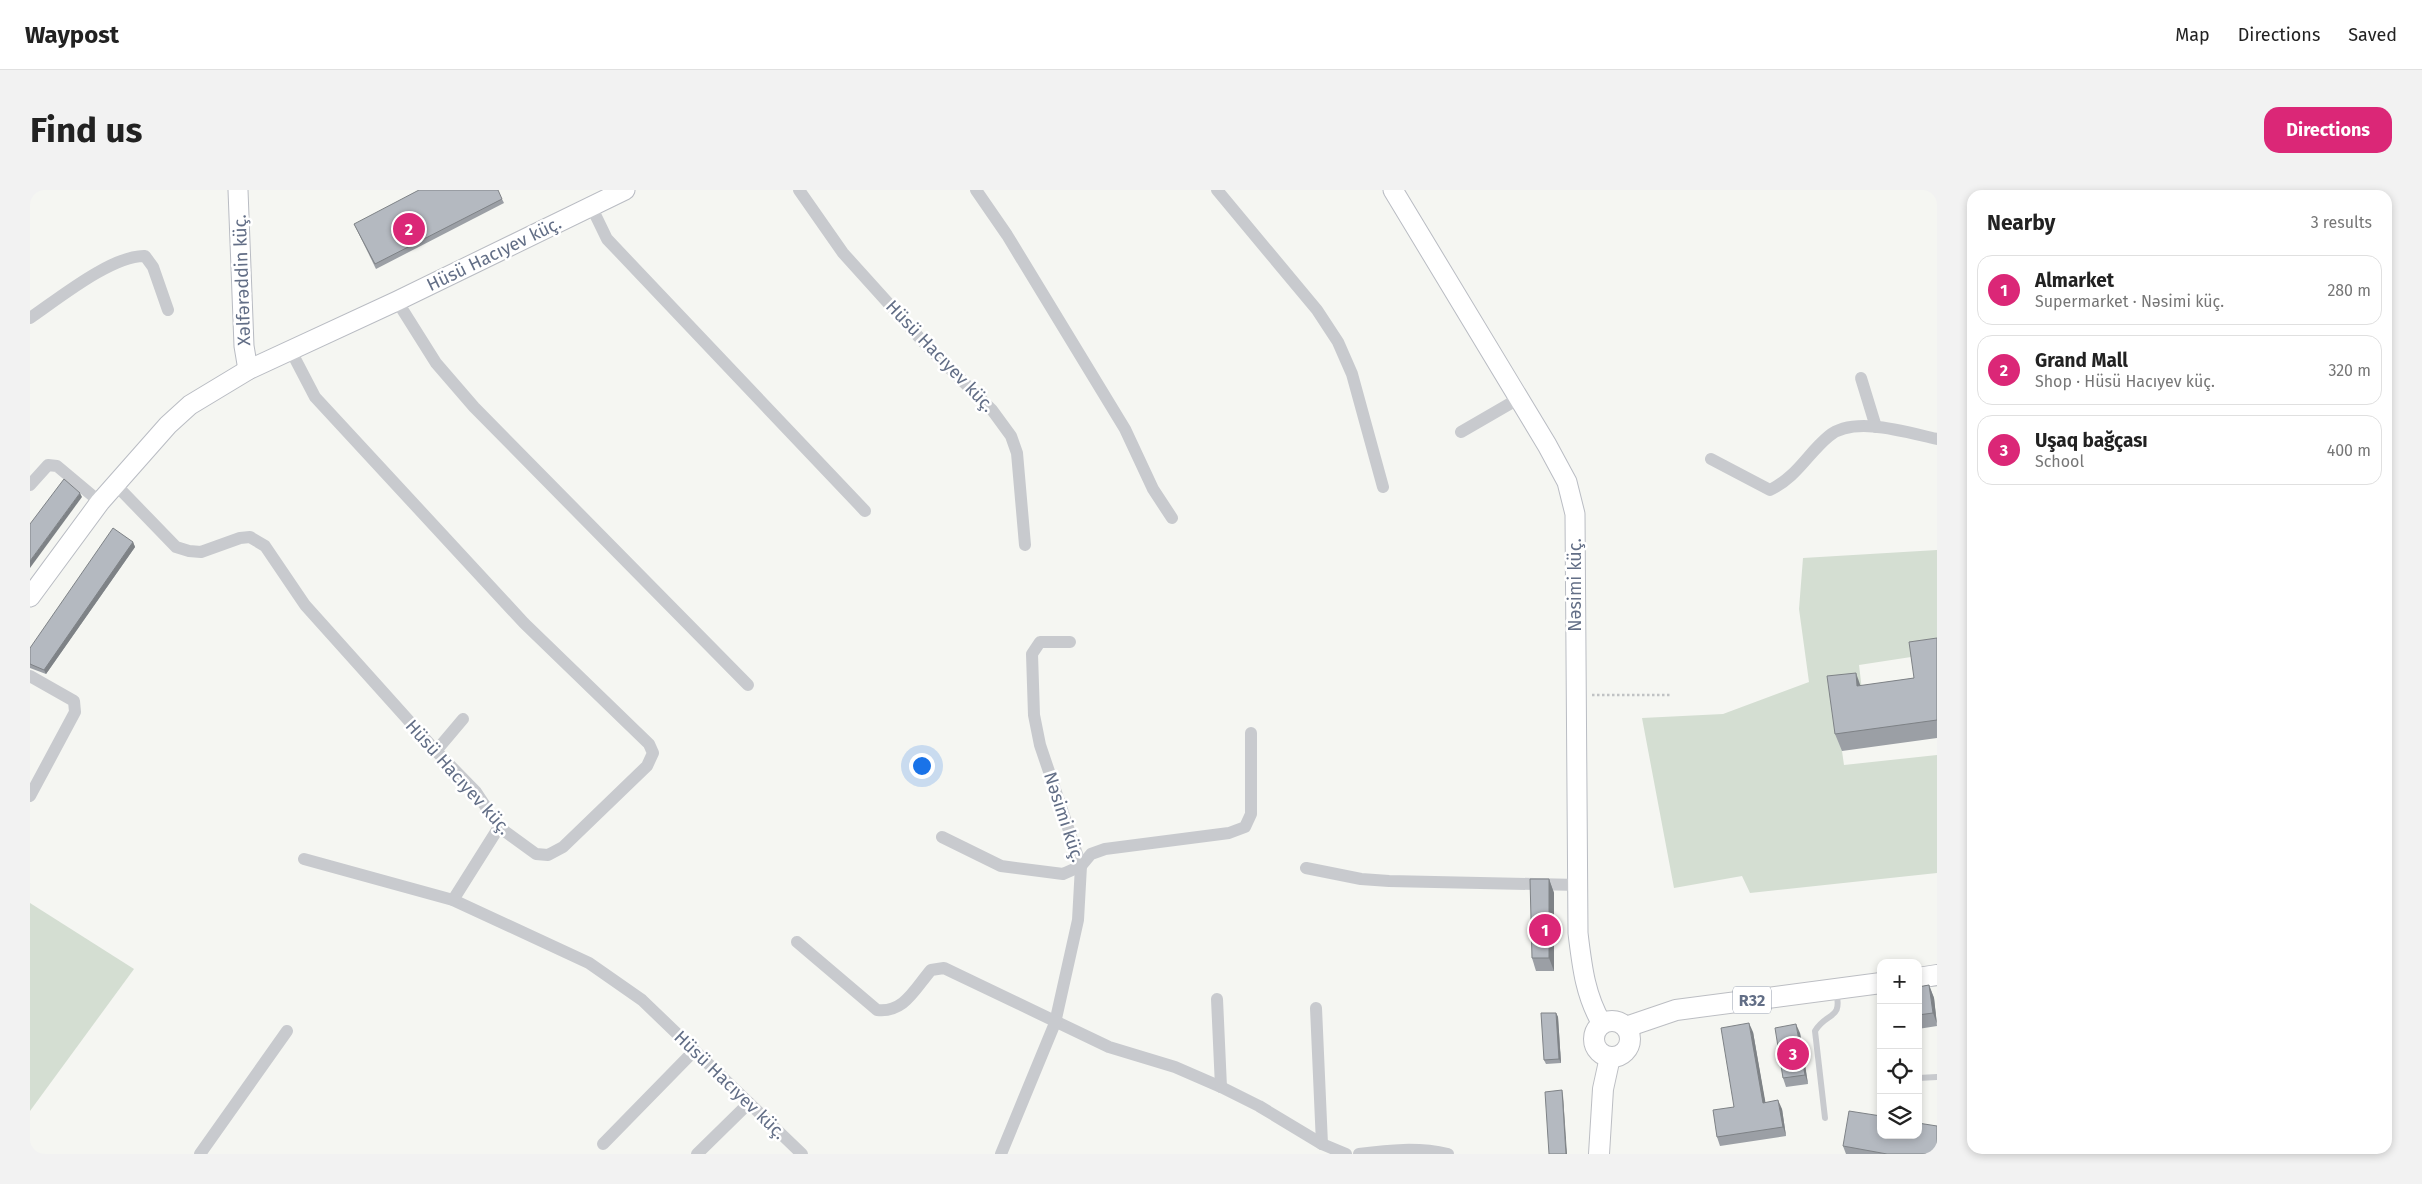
<!DOCTYPE html>
<meta charset="utf-8">
<style>
:root{--surface:#fff;--page:#f2f2f2;--text:#222;--muted:#767676;--line:#e0e0e0;--accent:#db2777}
body{margin:0;font-family:"Fira Sans",sans-serif;background:var(--page);color:var(--text)}
.controls{position:absolute;right:15px;bottom:15px;display:grid;overflow:hidden;border-radius:10px;box-shadow:0 2px 8px #0003}
.controls button{width:45px;height:45px;display:grid;place-items:center;padding:0;border:0;border-bottom:1px solid var(--line);background:var(--surface);color:var(--text);font:25px sans-serif}
.you{position:absolute;left:891px;top:575px;width:18px;height:18px;margin:-12px;border:4px solid #fff;border-radius:50%;background:#1a73e8;box-shadow:0 0 0 8px #1a73e833}
.badge{display:grid;place-items:center;width:32px;height:32px;border-radius:50%;background:var(--accent);color:#fff;font-size:16px;font-weight:700}
.pin{position:absolute;translate:-50% -50%;border:2px solid #fff;box-shadow:0 1px 5px #0006}
.list{margin:0;padding:0;list-style:none}
h2{display:flex;justify-content:space-between;align-items:center;height:65px;margin:0;padding:0 20px;font-size:21px}
h2 small{font-size:16px;font-weight:400;color:var(--muted)}
.list li{display:grid;grid-template-columns:32px 1fr auto;gap:15px;align-items:center;box-sizing:border-box;height:70px;margin:0 10px 10px;padding:0 10px;border:1px solid var(--line);border-radius:15px}
.list b{display:block;font-size:19px;white-space:nowrap}
.list p{margin:0;font-size:16px;white-space:nowrap;color:var(--muted)}
.list em{font-size:16px;font-style:normal;color:var(--muted)}
.icon{flex:none;width:28px;height:28px;fill:none;stroke:currentColor;stroke-width:2;stroke-linecap:round;stroke-linejoin:round}
.map{position:relative;flex:none;width:1907px;height:964px;overflow:hidden;border-radius:15px}
header{display:flex;align-items:center;gap:30px;box-sizing:border-box;height:70px;padding:0 25px;background:var(--surface);border-bottom:1px solid var(--line)}
header strong{font-size:24px}
nav{display:flex;gap:28px;margin-inline-start:auto;font-size:18px}
.intro{display:flex;align-items:center;justify-content:space-between;box-sizing:border-box;height:120px;padding:0 30px}
h1{margin:0;font-size:35px}
.button{padding:12px 22px;border-radius:15px;background:var(--accent);color:#fff;font-size:18px;font-weight:700}
main{display:flex;gap:30px;padding:0 30px}
aside{flex:1;background:var(--surface);border-radius:15px;box-shadow:0 2px 8px #0003}
.map>svg:first-child{display:block}
.green{fill:#d4ded2}
.lines{fill:none;stroke-linecap:round;stroke-linejoin:round}
.secondary-casing{stroke:#b9bcc3;stroke-width:21}
.primary-casing{stroke:#bcbec3;stroke-width:22}
.path{stroke:#c0c2c4;stroke-width:2.5;stroke-dasharray:2.5 2.5;stroke-linecap:butt}
.lane{stroke:#c8cace;stroke-width:6}
.street{stroke:#c8cace;stroke-width:12}
.secondary{stroke:#fff;stroke-width:19}
.primary{stroke:#fff;stroke-width:20}
.wall{fill:#9b9fa5}
.shaded-wall{fill:#7e8286}
.building{fill:#b4b9c0;stroke:#7e8286}
.labels{text-anchor:middle;dominant-baseline:central;stroke-width:5;stroke-linejoin:round;paint-order:stroke}
.shield{fill:#fff;stroke:#919aaa;stroke-width:1}
.shield-label{font-size:16px;font-weight:bold;fill:#626e86}
.street-label{font-size:18px;fill:#626e86;stroke:#fff}
</style>
<header>
<strong>Waypost</strong>
<nav><a>Map</a><a>Directions</a><a>Saved</a></nav>
</header>
<div class="intro"><h1>Find us</h1><a class="button">Directions</a></div>
<main>
<div class="map">
<svg width="1907" height="964" viewBox="0 0 1907 964">
<rect width="100%" height="100%" fill="#f5f6f2"/>
<!-- green -->
<g class="green">
<polygon points="1907,360 1907,463 1829,475 1832,500 1812,561 1814,575 1907,565 1907,683 1720,703 1712,686 1644,698 1612,528 1693,524 1779,492 1769,419 1773,368"/>
<polygon points="0,713 104,779 0,921"/>
</g>
<g class="lines">
<defs>
<g id="secondary">
<polyline points="208,0 214,156 218,180"/>
<path d="M1363,0L1517,255L1537,292L1545,324L1548,743C1552,776 1555,805 1572,834"/>
<polyline points="0,407 70,312 138,235 160,215 218,180 367,111 595,0"/>
</g>
<g id="primary">
<polyline points="1888,788 1907,785"/>
<circle cx="1582" cy="849" r="18"/>
<polyline points="1596,837 1646,820 1851,793"/>
<polyline points="1569,964 1573,899 1580,867"/>
</g>
</defs>
<!-- secondary casing -->
<use href="#secondary" class="secondary-casing"/>
<!-- primary casing -->
<use href="#primary" class="primary-casing"/>
<!-- path -->
<polyline class="path" points="1562,505 1641,505"/>
<!-- lane -->
<g class="lane">
<polyline points="1888,888 1907,887"/>
<path d="M1795,928L1785,841C1797,821 1813,831 1806,801"/>
</g>
<!-- street -->
<g class="street">
<polyline points="769,0 813,63 896,155 962,220 981,246 987,263 995,355"/>
<polyline points="946,0 977,45 1095,239 1123,299 1142,328"/>
<polyline points="1187,0 1287,120 1308,152 1322,184 1353,297"/>
<polyline points="561,16 577,49 835,321"/>
<polyline points="367,111 406,173 444,217 718,495"/>
<path d="M0,128C28,109 82,65 115,66L123,77L138,120"/>
<polyline points="1831,188 1846,237"/>
<polyline points="1431,242 1488,209"/>
<path d="M1681,269L1740,300C1768,286 1777,264 1799,246C1824,225 1879,243 1907,249"/>
<polyline points="85,294 146,357 159,361 171,362 210,348 220,347 235,356 275,415 406,561 446,602 469,637 506,664 518,665 533,657 617,576 623,563 619,554 494,433 285,207 261,161"/>
<polyline points="0,295 18,275 27,276 70,312"/>
<polyline points="0,486 44,511 45,522 0,606"/>
<polyline points="406,561 433,529"/>
<polyline points="912,647 971,676 1033,684 1051,676 1061,664 1075,659 1199,643 1215,637 1221,624 1221,543"/>
<polyline points="274,669 423,710 559,773 612,810 772,964"/>
<polyline points="1276,678 1331,689 1359,691 1548,695"/>
<polyline points="423,710 469,637"/>
<path d="M767,752L847,820C874,823 884,800 901,780L914,778L1079,857L1145,877L1191,897L1229,916L1292,954L1316,964"/>
<polyline points="1187,809 1191,897"/>
<polyline points="1286,818 1292,954"/>
<polyline points="573,954 664,861"/>
<polyline points="170,964 257,841"/>
<polyline points="667,964 719,913"/>
<polyline points="971,964 1025,833 1048,730 1051,676 1010,555 1004,525 1002,464 1010,452 1040,452"/>
<path d="M1329,964C1359,960 1388,957 1418,964"/>
</g>
<!-- secondary -->
<use href="#secondary" class="secondary"/>
<!-- primary -->
<use href="#primary" class="primary"/>
</g>
<!-- wall -->
<g class="wall">
<polygon points="472,9 474,13 346,79 324,34"/>
<polygon points="103,352 105,357 16,484 0,478 0,458"/>
<polygon points="1907,448 1907,548 1812,561 1805,544 1830,496 1884,488"/>
<polygon points="1519,689 1524,703 1524,781 1506,781 1502,768"/>
<polygon points="1899,795 1904,808 1907,836 1888,839 1888,797"/>
<polygon points="1526,823 1528,827 1531,873 1516,874 1514,870"/>
<polygon points="1723,842 1735,912 1752,919 1756,946 1690,956 1687,947 1704,917"/>
<polygon points="1770,843 1778,894 1756,897 1753,888"/>
<polygon points="1813,956 1907,964 1816,964"/>
</g>
<!-- shaded-wall -->
<g class="shaded-wall">
<polygon points="50,303 52,307 0,378 0,371"/>
<polygon points="103,352 105,357 16,484 14,480"/>
<polygon points="1826,483 1832,500 1827,496"/>
<polygon points="1519,689 1524,703 1524,781 1519,768"/>
<polygon points="1899,795 1904,808 1907,834 1903,823"/>
<polygon points="1526,823 1528,827 1531,873 1529,869"/>
<polygon points="1719,833 1723,842 1737,921 1733,913"/>
<polygon points="1766,834 1770,843 1778,894 1775,885"/>
<polygon points="1532,900 1533,905 1537,964 1536,964"/>
<polygon points="1748,910 1752,919 1756,946 1753,937"/>
</g>
<!-- building -->
<g class="building">
<polygon points="389,0 468,0 472,9 345,74 324,34"/>
<polygon points="34,289 50,303 0,371 0,334"/>
<polygon points="83,338 103,352 14,480 0,474 0,458"/>
<polygon points="1907,448 1907,530 1805,544 1797,486 1826,483 1827,496 1884,488 1879,452"/>
<polygon points="1500,689 1519,689 1519,768 1502,768"/>
<polygon points="1899,795 1903,823 1888,825 1888,797"/>
<polygon points="1511,823 1526,823 1529,869 1514,870"/>
<polygon points="1719,833 1733,913 1748,910 1753,937 1687,947 1683,920 1704,917 1691,838"/>
<polygon points="1766,834 1775,885 1753,888 1745,838"/>
<polygon points="1532,900 1536,964 1519,964 1515,902"/>
<polygon points="1819,921 1851,926 1851,945 1888,945 1888,933 1907,936 1907,964 1857,964 1813,956"/>
</g>
<g class="labels">
<!-- shield labels -->
<rect class="shield" x="1703" y="796.5" width="38" height="27" rx="4"/>
<g class="shield-label">
<text x="1722" y="810">R32</text>
</g>
<!-- street labels -->
<g class="street-label">
<text transform="translate(464 64) rotate(-26)">Hüsü Hacıyev küç.</text>
<text transform="translate(212 90) rotate(-92)">Xəlfərəddin küç.</text>
<text transform="translate(910 166) rotate(46)">Hüsü Hacıyev küç.</text>
<text transform="translate(1545 395) rotate(-90)">Nəsimi küç.</text>
<text transform="translate(428 587) rotate(48)">Hüsü Hacıyev küç.</text>
<text transform="translate(1034 627) rotate(72)">Nəsimi küç.</text>
<text transform="translate(700 895) rotate(44)">Hüsü Hacıyev küç.</text>
</g>
</g>
</svg>
<div class="controls">
<button>+</button>
<button>−</button>
<button><svg class="icon" aria-label="locate" viewBox="0 0 24 24"><circle cx="12" cy="12" r="6"/><path d="M12 2v4M12 18v4M2 12h4M18 12h4"/></svg></button>
<button><svg class="icon" aria-label="layers" viewBox="0 0 24 24"><path d="M12 4l9 5-9 5-9-5zM3 14l9 5 9-5"/></svg></button>
</div>
<div class="you"></div>
<div class="pin badge" style="left:1515px;top:740px">1</div>
<div class="pin badge" style="left:379px;top:39px">2</div>
<div class="pin badge" style="left:1763px;top:864px">3</div>
</div>
<aside>
<h2>Nearby<small>3 results</small></h2>
<ul class="list">
<li><span class="badge">1</span><div><b>Almarket</b><p>Supermarket · Nəsimi küç.</p></div><em>280 m</em></li>
<li><span class="badge">2</span><div><b>Grand Mall</b><p>Shop · Hüsü Hacıyev küç.</p></div><em>320 m</em></li>
<li><span class="badge">3</span><div><b>Uşaq bağçası</b><p>School</p></div><em>400 m</em></li>
</ul>
</aside>
</main>
